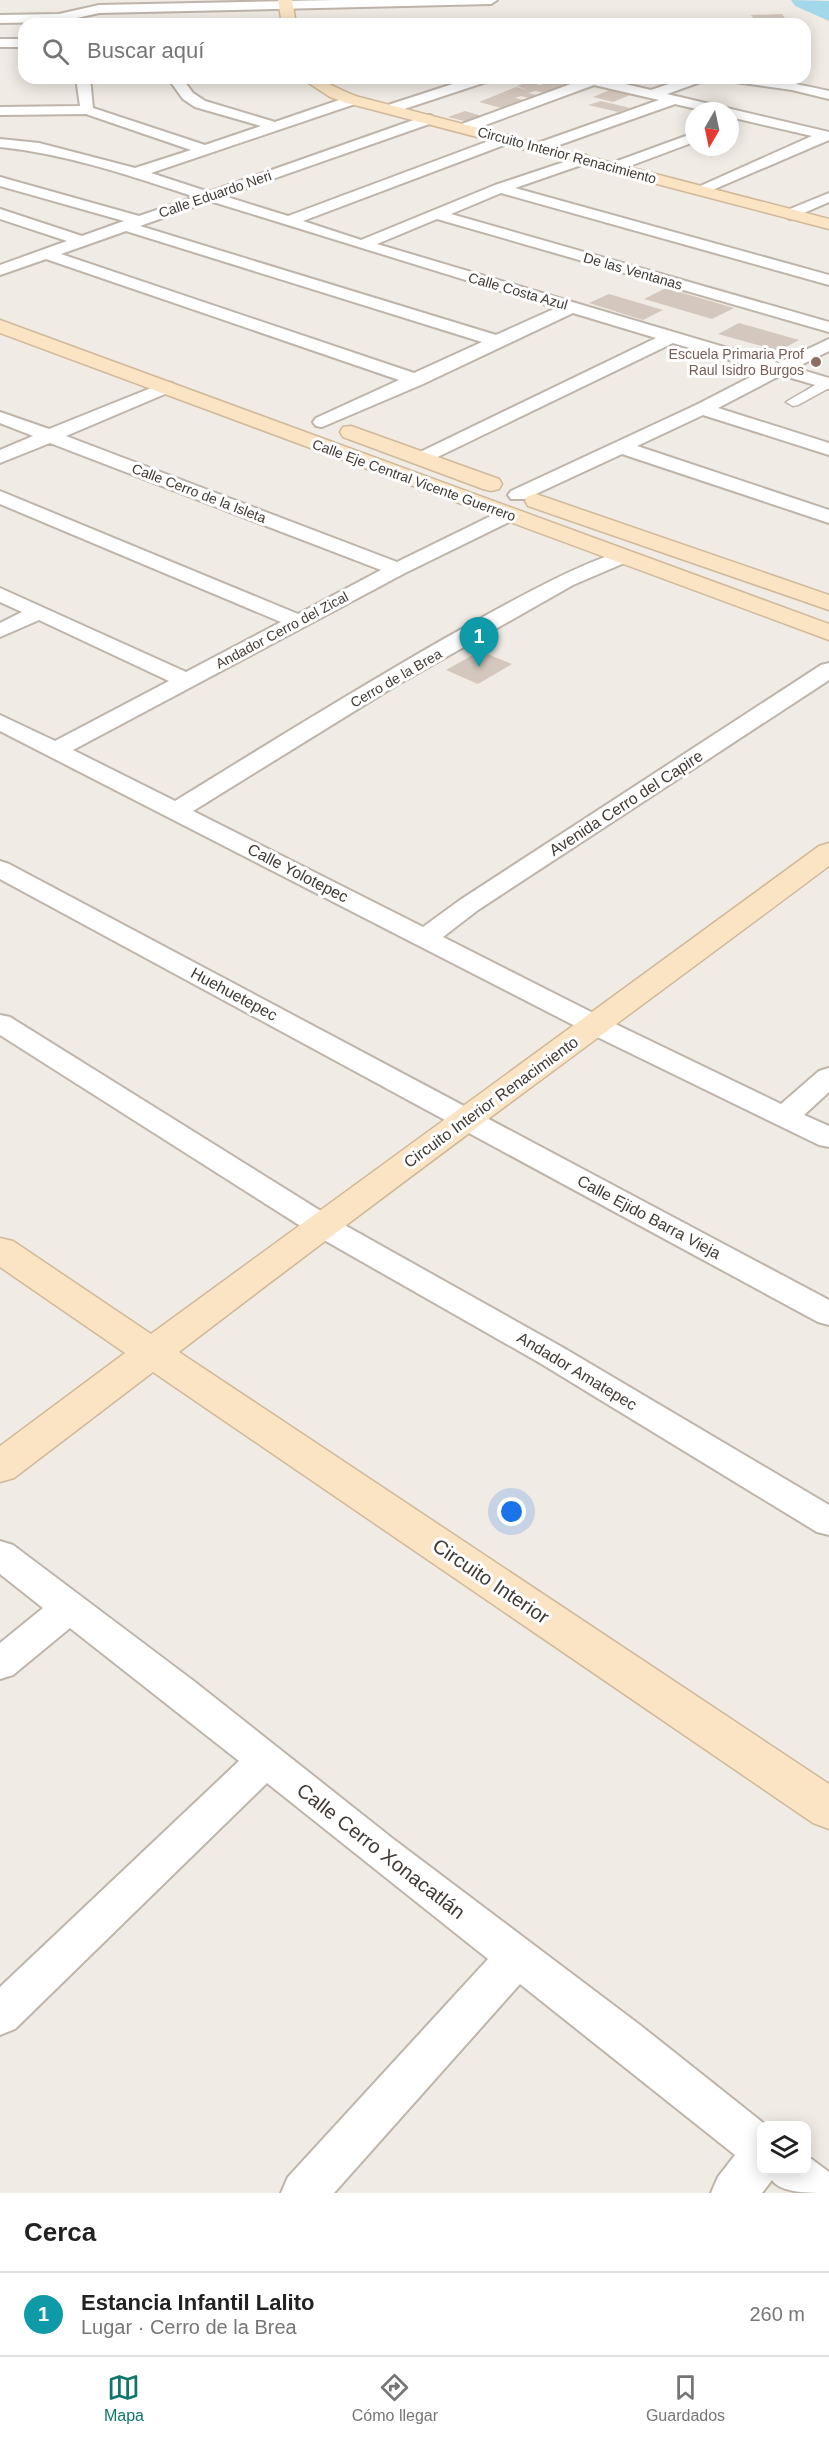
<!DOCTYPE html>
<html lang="es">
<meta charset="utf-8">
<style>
:root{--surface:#fff;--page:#f6f6f6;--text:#222;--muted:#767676;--line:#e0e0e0;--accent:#0f766e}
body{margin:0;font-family:Arial,sans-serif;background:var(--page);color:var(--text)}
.controls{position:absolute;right:18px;bottom:18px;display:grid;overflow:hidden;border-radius:12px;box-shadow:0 3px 15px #0003}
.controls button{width:54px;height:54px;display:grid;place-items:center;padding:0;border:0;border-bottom:2px solid var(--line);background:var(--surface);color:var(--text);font:30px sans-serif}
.compass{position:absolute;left:685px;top:102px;width:54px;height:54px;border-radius:50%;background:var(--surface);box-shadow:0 3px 15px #0003;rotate:189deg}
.you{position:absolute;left:512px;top:1512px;width:21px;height:21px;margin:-15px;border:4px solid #fff;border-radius:50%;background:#1a73e8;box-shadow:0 0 0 9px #1a73e833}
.badge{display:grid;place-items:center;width:39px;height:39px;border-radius:50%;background:var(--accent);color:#fff;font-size:20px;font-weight:700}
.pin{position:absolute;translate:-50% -50px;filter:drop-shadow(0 2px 3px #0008)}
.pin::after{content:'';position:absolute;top:32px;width:21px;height:18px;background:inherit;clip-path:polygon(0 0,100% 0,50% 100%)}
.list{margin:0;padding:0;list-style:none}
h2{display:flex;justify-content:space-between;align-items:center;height:78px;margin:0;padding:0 24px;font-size:26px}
h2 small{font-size:20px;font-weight:400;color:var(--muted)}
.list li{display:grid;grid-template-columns:39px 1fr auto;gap:18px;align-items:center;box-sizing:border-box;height:84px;padding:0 24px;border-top:2px solid var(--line)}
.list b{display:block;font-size:22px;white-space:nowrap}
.list p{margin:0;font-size:20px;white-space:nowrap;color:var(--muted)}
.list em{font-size:20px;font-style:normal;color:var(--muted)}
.icon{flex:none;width:33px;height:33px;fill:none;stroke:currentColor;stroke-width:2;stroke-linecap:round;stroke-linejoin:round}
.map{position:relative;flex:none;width:829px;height:2193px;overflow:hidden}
.search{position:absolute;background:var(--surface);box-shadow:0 3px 15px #0003;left:18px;right:18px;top:18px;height:66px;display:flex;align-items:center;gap:15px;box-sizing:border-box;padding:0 21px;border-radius:18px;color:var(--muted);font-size:22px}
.sheet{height:162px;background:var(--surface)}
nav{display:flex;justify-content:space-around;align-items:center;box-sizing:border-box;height:84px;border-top:2px solid var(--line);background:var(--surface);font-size:16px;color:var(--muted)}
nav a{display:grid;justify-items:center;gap:3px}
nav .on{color:var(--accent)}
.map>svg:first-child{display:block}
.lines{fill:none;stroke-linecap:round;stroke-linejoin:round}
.river{fill:#a3d8ea;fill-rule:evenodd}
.building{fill:#d4c7bd}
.pedestrian-casing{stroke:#beb4aa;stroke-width:3}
.minor-casing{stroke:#beb4aa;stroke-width:4}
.secondary-casing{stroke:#d0b999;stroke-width:3}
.pedestrian{fill:#fff;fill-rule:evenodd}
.minor{fill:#fff;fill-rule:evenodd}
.secondary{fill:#fae4c4;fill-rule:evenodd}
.education-dot{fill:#8d6e63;stroke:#fff;stroke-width:2}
.labels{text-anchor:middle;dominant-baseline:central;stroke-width:6;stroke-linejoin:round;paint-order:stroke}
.far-street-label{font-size:14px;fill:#423a34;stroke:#fff}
.far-education-label{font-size:14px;fill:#785e54;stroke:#fff;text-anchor:end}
.street-label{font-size:16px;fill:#423a34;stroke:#fff}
.near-street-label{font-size:20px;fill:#423a34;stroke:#fff}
</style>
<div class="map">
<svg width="829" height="2193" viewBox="0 0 829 2193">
<rect width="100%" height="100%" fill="#f0ebe4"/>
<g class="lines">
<!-- river -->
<polygon class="river" points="791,0 829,1 829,21 795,6"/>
</g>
<!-- building -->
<g class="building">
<polygon points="782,14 787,21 756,22 751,15"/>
<polygon points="557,79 575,82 545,93 535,91 528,93 537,95 529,98 521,96 515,98 524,100 505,109 479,102 516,87 528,90 517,86 528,82 540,85"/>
<polygon points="610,90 630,95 613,102 593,97"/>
<polygon points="601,101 630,108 618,112 588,105"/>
<polygon points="465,111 485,117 468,122 448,117"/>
<polygon points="666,288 734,308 712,319 644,299"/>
<polygon points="609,294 663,310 643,320 589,303"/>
<polygon points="739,323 799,340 779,351 718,334"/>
<polygon points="480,651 512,664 478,684 446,670"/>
</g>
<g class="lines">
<defs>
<polygon id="pedestrian" points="822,381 829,381 829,388 798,405 793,406 786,402"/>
<g id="minor">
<polygon points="334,0 497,0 491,4 99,13 59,22 0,23 0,15 59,14 99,5"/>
<polygon points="469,20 480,20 486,24 463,24"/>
<rect x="0" y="39" width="24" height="8"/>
<path d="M76,78H90L93,108L205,145L261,126L195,107L183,99L170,81L171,78H185L184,81L193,93L205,101L275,122L348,97L353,96L360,100L358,103L151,173L209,192L425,116L430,115L437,119L435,122L224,196L288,216L502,136L507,135L514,139L512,142L303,221L361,240L495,185L585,155L592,159L590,162L515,188L829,275V285L501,193L451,214L829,322V332L437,219L377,244L778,363L829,339V351L795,368L829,378V389L781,375L718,408L829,443V455L703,415L637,446L829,510V523L622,454L525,499H511L508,495L511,491L696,405L764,370L673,343L423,464L416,462L414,458L416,454L656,338L573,313L423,384L322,427L316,426L313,422L316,418L399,380L46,259L0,275V265L67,241L0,219V209L82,236L124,221L0,186V177L139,216L195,197C131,176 67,154 0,147V139L39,143L135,168L191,150L86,114L0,115V107L80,106ZM210,201L556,308L496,335L140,226ZM126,231L482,342L414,373L61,254Z"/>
<polygon points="471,78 491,78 489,81 395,112 390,113 383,109 385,106"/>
<polygon points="575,78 599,78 651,90 686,78 705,78 703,81 667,94 829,132 829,140 703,194 698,193 696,190 698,187 812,136 730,117 730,111 705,111 675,104 545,150 535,150 533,147 535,144 659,100 594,85 469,131 459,131 457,128 459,125 579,81"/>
<path d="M728,78C764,78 795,83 829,91V99L792,90L735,82Z"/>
<polygon points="694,133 694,142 619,170 609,170 607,167 609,164"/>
<polygon points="829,193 829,202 790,219 782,214 785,211"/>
<path d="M166,382L172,383L175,387L172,391L66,436L397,562L501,511H515L518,515L515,519L405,573L73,750L175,801C233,766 587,542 629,553L632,557L629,561L573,585L395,686L193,811L423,927L460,900L821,665L829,663V680L478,910L443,937L605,1019L781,1104L819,1071L829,1068V1092L804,1115L829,1126V1147L819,1145L585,1031L0,731V715L55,741L169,681L39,620L0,637V623L22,612L0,602V588L186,672L281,622L0,504V491L298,614L381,570L50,443L0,463V450L33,436L0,423V412L49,429Z"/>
<polygon points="0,861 9,864 829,1300 829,1325 818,1322 0,879"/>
<polygon points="0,1015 10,1017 332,1218 562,1347 829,1505 829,1535 817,1532 540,1363 310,1232 0,1035"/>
<path d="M0,1541L13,1545L195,1682L392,1838L640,2025L767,2126H762V2170H806V2155L829,2172V2193C810,2193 780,2193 772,2180L762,2193H711L718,2177L735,2155L520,1984L334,2193H281L288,2177L488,1959L267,1783L15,2029L0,2035V1987L239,1761L70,1628L13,1675L0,1679V1643L43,1608L0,1574Z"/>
</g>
<g id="secondary">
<polygon points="278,0 292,0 296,24 282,24"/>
<path d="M301,78C326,78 335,89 359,97L829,219V229L347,103L330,97Z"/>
<polygon points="0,320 829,624 829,640 0,333"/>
<polygon points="351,426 499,479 502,484 499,489 491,491 483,489 343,437 340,432 343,427"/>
<polygon points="536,494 829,595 829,610 528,506 525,501 528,496"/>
<path d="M829,843V866C612,1028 394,1187 179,1352L829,1784V1829L813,1823L153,1372L14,1478L0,1482V1446L125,1353L0,1267V1238L13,1241L151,1334L819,846Z"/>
</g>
</defs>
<!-- pedestrian casing -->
<use href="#pedestrian" class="pedestrian-casing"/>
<!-- minor casing -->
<use href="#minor" class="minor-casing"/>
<!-- secondary casing -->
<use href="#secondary" class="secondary-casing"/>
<!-- pedestrian -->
<use href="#pedestrian" class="pedestrian"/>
<!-- minor -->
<use href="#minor" class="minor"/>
<!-- secondary -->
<use href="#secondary" class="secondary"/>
</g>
<!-- markers -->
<circle class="education-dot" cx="816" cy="362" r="6"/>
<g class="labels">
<!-- far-street labels -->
<g class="far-street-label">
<text transform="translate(567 155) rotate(15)">Circuito Interior Renacimiento</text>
<text transform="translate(215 194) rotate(-19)">Calle Eduardo Neri</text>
<text transform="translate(633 271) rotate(16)">De las Ventanas</text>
<text transform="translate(518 291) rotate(16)">Calle Costa Azul</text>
<text transform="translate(414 480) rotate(20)">Calle Eje Central Vicente Guerrero</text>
<text transform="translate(199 493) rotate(21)">Calle Cerro de la Isleta</text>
<text transform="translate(282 630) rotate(-28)">Andador Cerro del Zical</text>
<text transform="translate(396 678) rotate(-30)">Cerro de la Brea</text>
</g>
<!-- far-education labels -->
<g class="far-education-label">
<text x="804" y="354">Escuela Primaria Prof<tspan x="804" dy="16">Raul Isidro Burgos</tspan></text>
</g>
<!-- street labels -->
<g class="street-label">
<text transform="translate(626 803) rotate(-33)">Avenida Cerro del Capire</text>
<text transform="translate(298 873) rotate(27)">Calle Yolotepec</text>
<text transform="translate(234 994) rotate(28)">Huehuetepec</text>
<text transform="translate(491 1102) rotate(-36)">Circuito Interior Renacimiento</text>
<text transform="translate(649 1217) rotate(28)">Calle Ejido Barra Vieja</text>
<text transform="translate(577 1371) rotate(31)">Andador Amatepec</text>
</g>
<!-- near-street labels -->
<g class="near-street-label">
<text transform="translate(491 1581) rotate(34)">Circuito Interior</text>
<text transform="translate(381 1851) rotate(38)">Calle Cerro Xonacatlán</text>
</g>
</g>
</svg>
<div class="controls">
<button><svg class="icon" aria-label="layers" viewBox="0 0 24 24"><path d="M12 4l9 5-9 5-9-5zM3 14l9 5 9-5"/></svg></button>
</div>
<svg class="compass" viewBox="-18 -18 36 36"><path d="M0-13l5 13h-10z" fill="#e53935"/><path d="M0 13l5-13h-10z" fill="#767676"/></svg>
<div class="you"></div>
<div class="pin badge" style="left:479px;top:667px;background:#0f9aa8">1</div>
<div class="search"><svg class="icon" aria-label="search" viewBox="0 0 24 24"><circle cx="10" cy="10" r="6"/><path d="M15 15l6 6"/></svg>Buscar aquí</div>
</div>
<section class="sheet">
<h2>Cerca<small></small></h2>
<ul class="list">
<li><span class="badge" style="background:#0f9aa8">1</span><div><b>Estancia Infantil Lalito</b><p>Lugar · Cerro de la Brea</p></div><em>260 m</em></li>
</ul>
</section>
<nav>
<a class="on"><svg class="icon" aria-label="map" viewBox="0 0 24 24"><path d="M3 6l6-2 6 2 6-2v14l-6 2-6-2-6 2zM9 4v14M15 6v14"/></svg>Mapa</a>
<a><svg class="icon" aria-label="directions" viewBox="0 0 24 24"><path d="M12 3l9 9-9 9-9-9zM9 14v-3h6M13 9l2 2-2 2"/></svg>Cómo llegar</a>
<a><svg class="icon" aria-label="saved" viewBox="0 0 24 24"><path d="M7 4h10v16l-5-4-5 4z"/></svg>Guardados</a>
</nav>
